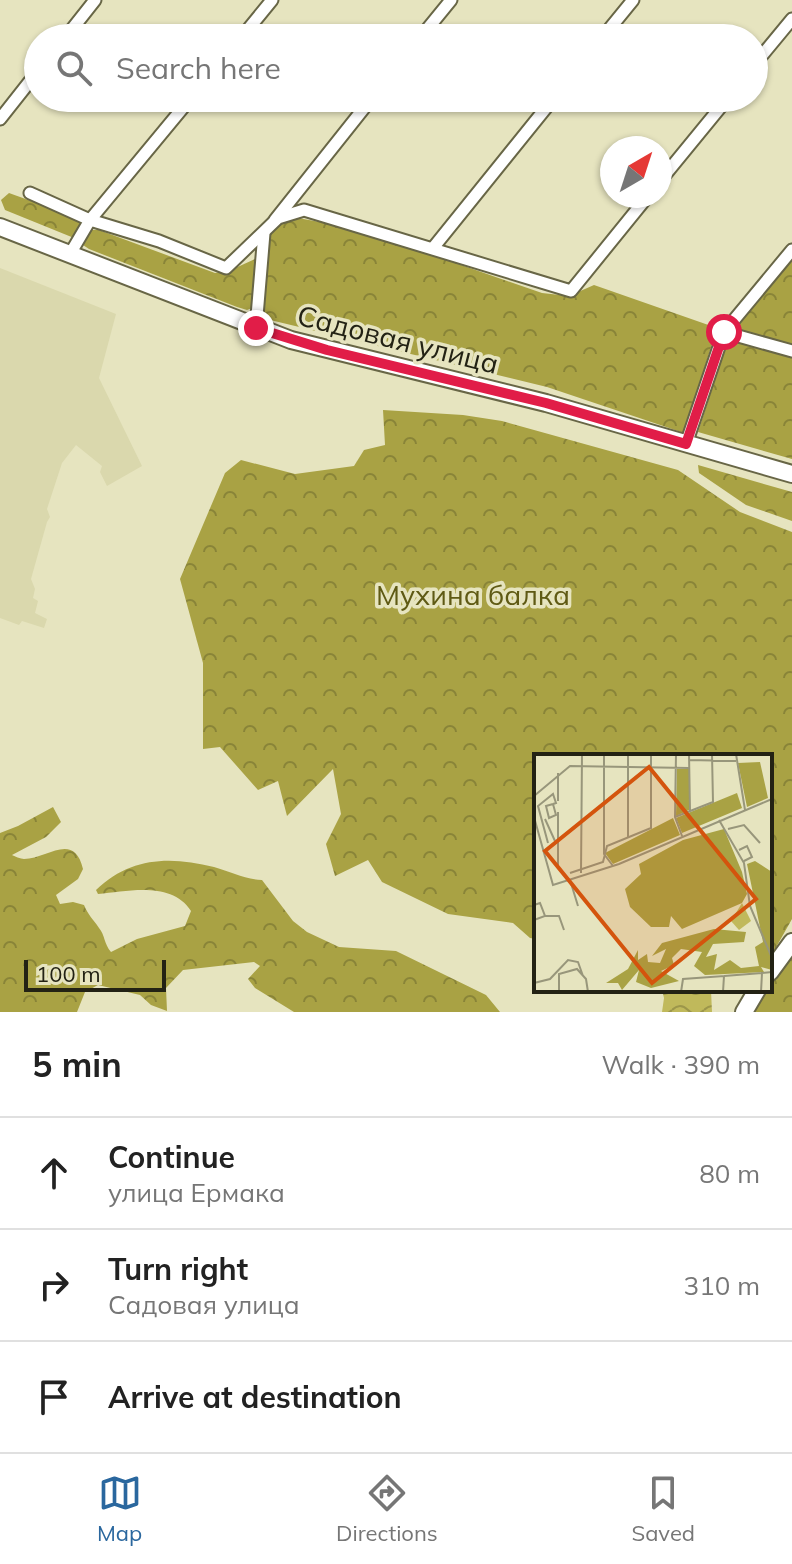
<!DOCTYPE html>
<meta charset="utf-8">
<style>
:root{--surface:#fff;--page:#f2f2f2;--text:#222;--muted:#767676;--line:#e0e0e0;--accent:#2a679e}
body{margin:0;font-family:Mulish,sans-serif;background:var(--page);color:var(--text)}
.compass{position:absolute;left:600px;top:136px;width:72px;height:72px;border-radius:50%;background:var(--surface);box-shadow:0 2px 6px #0004;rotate:39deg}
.scale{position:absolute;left:24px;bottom:20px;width:142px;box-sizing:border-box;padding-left:8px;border:4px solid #232214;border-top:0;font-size:22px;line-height:28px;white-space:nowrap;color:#232214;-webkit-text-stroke:6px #e6e4bf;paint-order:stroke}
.stop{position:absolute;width:24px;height:24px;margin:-18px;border:6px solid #e11d48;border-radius:50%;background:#fff}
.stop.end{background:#e11d48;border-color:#fff;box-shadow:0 2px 8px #0008}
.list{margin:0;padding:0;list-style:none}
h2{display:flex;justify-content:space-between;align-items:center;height:104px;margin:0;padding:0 32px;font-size:34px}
h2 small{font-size:26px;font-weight:400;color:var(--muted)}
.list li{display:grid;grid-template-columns:52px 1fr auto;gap:24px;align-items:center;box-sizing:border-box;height:112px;padding:0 32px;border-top:2px solid var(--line)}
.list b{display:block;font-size:30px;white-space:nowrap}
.list p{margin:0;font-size:26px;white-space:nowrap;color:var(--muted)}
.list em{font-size:26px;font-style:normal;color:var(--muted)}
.icon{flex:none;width:44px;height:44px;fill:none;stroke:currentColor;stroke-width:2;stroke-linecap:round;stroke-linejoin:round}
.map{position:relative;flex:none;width:792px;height:1012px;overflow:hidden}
.search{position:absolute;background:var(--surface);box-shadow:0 2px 6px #0004;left:24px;right:24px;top:24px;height:88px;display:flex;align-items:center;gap:20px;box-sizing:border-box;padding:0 28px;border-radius:44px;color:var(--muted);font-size:30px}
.sheet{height:440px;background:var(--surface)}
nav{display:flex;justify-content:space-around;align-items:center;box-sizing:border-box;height:112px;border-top:2px solid var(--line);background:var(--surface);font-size:22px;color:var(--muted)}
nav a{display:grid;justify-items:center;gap:4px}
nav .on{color:var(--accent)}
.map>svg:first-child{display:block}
.built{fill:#dad8ad}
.forest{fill:url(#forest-crowns)}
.water{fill:url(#water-waves)}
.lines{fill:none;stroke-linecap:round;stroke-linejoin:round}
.minor-casing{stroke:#686646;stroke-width:15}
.secondary-casing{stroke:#686646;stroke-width:20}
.minor{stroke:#fff;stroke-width:11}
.secondary{stroke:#fff;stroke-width:16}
.route{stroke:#e11d48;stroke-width:10}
.labels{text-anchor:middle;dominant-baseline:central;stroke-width:7;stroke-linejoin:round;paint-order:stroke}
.street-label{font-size:28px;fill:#232214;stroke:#e6e4bf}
.park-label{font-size:28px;fill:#5f5a14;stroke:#e6e4bf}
.inset-road{fill:none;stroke:#98967b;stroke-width:2}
.view{fill:#d4540d;fill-opacity:0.15;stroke:#d4540d;stroke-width:4}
.inset-edge{fill:none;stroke:#232214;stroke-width:4}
</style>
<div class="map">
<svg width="792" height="1012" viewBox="0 0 792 1012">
<defs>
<pattern id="forest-crowns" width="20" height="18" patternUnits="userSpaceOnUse" patternTransform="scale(2)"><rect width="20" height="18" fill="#a9a244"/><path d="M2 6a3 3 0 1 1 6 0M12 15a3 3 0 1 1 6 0" fill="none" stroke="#898438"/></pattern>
<pattern id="water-waves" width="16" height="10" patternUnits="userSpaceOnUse" patternTransform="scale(2)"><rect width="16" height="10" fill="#c0b95b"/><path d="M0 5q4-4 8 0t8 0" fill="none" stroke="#9c964a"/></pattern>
</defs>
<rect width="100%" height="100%" fill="#e6e4bf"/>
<!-- built -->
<polygon class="built" points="0,268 116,314 99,378 142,466 107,486 100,472 102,466 76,445 62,463 47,509 50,517 47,522 31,579 35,589 33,598 38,601 35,613 47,619 44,628 22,621 19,625 0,618"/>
<!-- forest -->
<g class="forest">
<polygon points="9,193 67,214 80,221 79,231 74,238 5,210 1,200"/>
<polygon points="298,218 347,227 395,242 542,293 569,296 594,285 717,328 684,433 547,387 262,318 268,234 283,221"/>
<polygon points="90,230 99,230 215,273 231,270 255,259 255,307 247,310 237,307 89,249 80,243"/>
<polygon points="792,259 792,345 731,330"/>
<polygon points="728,339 792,355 792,459 698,432"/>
<polygon points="383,410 463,415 502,421 678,470 740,512 792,532 792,919 770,958 770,756 536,756 536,939 530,938 513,923 448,914 382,882 368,860 335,876 326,844 341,814 333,769 287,816 278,781 258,790 220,747 203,749 203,663 180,579 225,473 241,460 295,474 354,466 364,450 385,445"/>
<polygon points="698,465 792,492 792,521 746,505 699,473"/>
<path d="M53,807L61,822L46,837L12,855C14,856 21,859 24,859C47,859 74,831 83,869L78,879L56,895L60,904L73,902L84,905C88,915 93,919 99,928C105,935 104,944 111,952L137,939L185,926L191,911C172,881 129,891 98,894L96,890C130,857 170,856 214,867C231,872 244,879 262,880L293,921L307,932L339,947L396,951L486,995L500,1012H294L255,988L248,979L260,966L254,962L183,970L166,988L167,1011L151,1005L140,995L98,985L85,992L77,1012H0V833L18,826Z"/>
<polygon points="792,947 792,1012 753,1012 764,990 770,990 770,977"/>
</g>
<!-- water -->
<polygon class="water" points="662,990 711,990 712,1012 662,1012 664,998"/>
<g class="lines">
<defs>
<g id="minor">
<polyline points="65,38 95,0"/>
<polyline points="241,38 272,0"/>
<polyline points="420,38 451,0"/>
<polyline points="602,38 633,0"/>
<polyline points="754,65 792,19"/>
<polyline points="0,119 38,71"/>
<polyline points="660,181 728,98"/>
<polyline points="30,193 90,220 159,241 226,268 278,218 304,210 571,291 648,196"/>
<polyline points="275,220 372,98"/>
<polyline points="433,248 554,98"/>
<polyline points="70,254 90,220 191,98"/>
<polyline points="256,328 264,233"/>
<polyline points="724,332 792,351"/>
<polyline points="686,444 724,332 792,250"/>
</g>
<g id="secondary">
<polyline points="0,227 291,340 546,403 792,474"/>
<polyline points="770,972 792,942"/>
<polyline points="744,1012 757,990"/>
</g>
</defs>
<!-- minor casing -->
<use href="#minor" class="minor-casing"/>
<!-- secondary casing -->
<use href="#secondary" class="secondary-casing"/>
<!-- minor -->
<use href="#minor" class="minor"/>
<!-- secondary -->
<use href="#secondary" class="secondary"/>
</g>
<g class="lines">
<!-- route -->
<polyline class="route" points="256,328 327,350 546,403 686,444 724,332"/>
</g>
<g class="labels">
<!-- street labels -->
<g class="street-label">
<text transform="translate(398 339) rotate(14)">Садовая улица</text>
</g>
<!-- park labels -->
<g class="park-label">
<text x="473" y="594">Мухина балка</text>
</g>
</g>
<!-- overview -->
<g transform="translate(534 754)">
<rect width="238" height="238" fill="#e6e4bf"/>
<path d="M226,8L234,44L213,53L204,9ZM143,15H155V56L142,62ZM203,39L208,54L148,79L142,64ZM139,64L146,81L79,110L71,99ZM190,75L208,118L213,140L208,149L148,175L137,162L135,173H117L96,153L91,135L107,120L105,110L149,86ZM221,107L238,118V216L227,213L230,218L171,221L160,212L168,198L147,195L138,204L140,211L127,217L145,227L117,234L102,228L105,216L88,236L84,229H72L94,215L104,196V206L113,200L114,208L126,209L132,195L118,202L128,189L180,175L212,178L210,188L179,190L172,203L183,200L180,216L196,206L207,214L225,212L221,193L229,188L213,110Z" fill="#a9a244"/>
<path d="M208,149L217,167L205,176L197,167Z" fill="#c0b95b"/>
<path class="inset-road" d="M70,0V100L79,112M142,0L141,63L148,82M155,0L156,57M202,0L211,56M155,6L202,7M24,19V47M0,42L36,12L155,14M24,58V113M0,63L19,131L85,110L238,45M141,63L179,48L178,0M11,65L21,87M185,66L210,109L216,152L238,204M194,75L210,71L226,89M94,83V0M14,89L4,52L19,40L22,49L19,50L12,52L15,64L22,61L19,50M205,96L213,92L218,103L210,107M36,119L69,108L73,92L117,74V0M47,119L48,0M36,126L44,152M0,151L6,149L11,162L0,166M11,162H25L30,176M190,222L228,219M0,229L16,225L34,206L44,208L49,222M25,236V220L43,215L52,225L54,238M147,238L149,225L190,222L189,238M227,238L228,219L238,218"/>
<path class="view" d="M115,13L222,145L118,229L11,97Z"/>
<rect width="238" height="238" class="inset-edge"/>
</g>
</svg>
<svg class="compass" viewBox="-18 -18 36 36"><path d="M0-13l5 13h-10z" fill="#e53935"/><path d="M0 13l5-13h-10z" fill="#767676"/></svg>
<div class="scale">100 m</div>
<div class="stop" style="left:724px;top:332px"></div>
<div class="stop end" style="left:256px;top:328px"></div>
<div class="search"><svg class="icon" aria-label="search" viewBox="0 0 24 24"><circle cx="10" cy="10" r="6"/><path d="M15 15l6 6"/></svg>Search here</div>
</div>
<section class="sheet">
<h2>5 min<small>Walk · 390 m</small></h2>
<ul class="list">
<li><svg class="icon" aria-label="ahead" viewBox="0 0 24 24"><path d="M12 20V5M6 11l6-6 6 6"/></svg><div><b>Continue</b><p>улица Ермака</p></div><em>80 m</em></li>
<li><svg class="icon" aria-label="right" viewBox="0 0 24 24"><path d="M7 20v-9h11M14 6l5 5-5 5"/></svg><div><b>Turn right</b><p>Садовая улица</p></div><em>310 m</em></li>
<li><svg class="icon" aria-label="arrive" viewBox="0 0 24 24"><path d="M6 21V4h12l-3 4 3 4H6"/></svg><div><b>Arrive at destination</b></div></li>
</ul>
</section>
<nav>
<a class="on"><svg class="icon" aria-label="map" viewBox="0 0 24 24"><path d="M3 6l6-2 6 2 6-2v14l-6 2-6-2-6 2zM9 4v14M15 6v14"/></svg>Map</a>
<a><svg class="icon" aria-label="directions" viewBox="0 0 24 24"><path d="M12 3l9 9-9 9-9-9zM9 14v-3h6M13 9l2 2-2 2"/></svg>Directions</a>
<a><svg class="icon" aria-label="saved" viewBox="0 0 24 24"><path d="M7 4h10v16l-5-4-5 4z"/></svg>Saved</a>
</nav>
